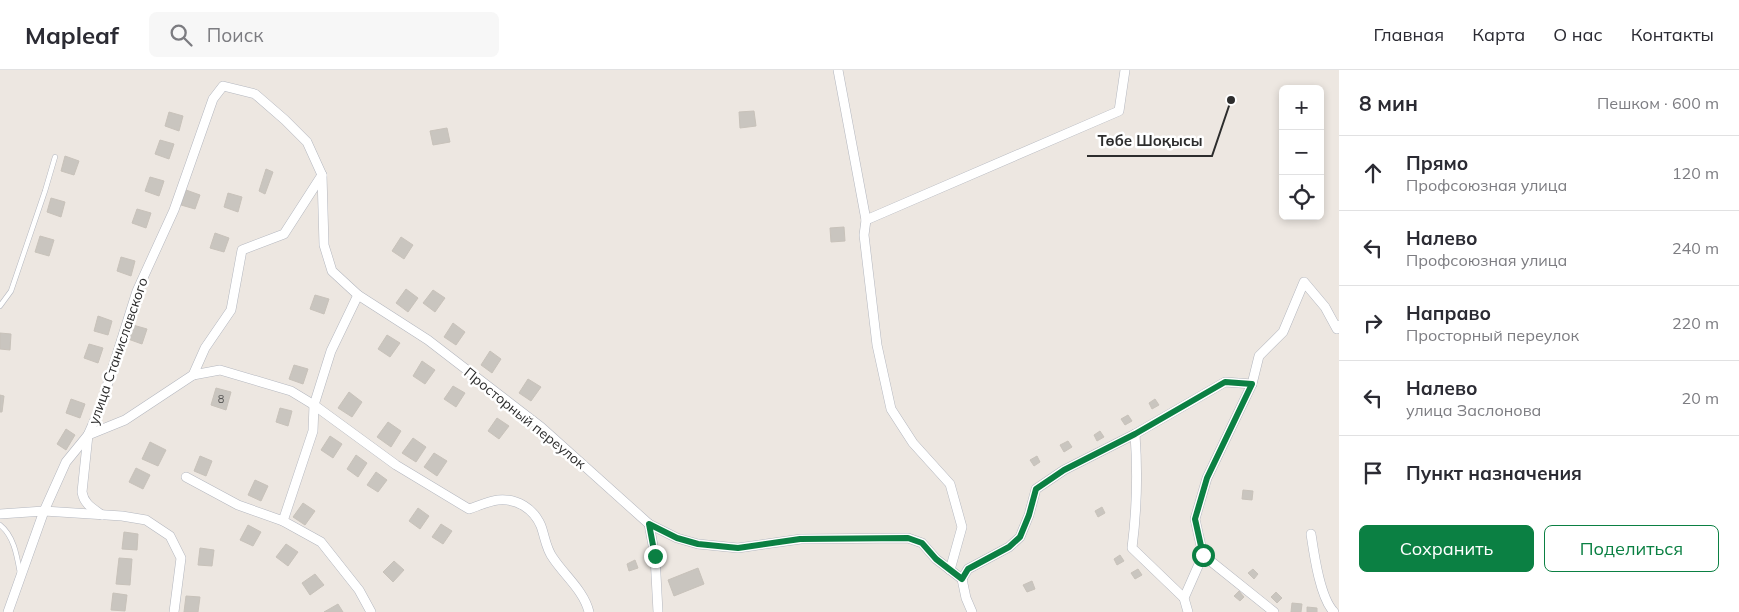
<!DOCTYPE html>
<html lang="ru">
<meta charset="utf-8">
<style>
:root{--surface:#fff;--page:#f7f7f7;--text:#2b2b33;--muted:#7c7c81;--line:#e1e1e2;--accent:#0b8043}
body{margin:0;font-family:Mulish,sans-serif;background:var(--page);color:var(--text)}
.controls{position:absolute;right:15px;top:15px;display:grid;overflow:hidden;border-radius:8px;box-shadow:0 2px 8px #0003}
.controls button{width:45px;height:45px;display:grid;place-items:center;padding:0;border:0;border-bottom:1px solid var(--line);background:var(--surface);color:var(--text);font:25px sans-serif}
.stop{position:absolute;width:15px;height:15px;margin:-11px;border:4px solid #0b8043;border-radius:50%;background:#fff}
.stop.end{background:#0b8043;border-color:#fff;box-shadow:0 1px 5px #0008}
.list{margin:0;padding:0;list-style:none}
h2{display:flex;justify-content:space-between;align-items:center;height:65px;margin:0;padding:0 20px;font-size:21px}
h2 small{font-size:16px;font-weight:400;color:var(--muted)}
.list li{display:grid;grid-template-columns:32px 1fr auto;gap:15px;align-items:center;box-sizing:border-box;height:75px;padding:0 20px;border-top:1px solid var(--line)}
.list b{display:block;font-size:19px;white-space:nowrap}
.list p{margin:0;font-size:16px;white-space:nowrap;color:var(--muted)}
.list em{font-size:16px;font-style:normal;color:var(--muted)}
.actions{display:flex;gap:10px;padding:15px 20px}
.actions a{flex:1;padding:11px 0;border:1px solid var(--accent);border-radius:8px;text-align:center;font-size:18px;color:var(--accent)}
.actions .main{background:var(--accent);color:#fff}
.icon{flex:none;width:28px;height:28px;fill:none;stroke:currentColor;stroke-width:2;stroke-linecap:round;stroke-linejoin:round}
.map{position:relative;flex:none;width:1339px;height:542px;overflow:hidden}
header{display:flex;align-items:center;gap:30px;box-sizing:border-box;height:70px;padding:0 25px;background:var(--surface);border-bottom:1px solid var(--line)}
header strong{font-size:24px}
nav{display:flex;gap:28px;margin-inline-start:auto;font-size:18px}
.search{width:350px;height:45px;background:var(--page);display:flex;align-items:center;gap:12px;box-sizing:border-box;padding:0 18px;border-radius:8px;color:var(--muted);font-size:19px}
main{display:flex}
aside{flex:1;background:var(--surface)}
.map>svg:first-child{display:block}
.building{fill:#c9c5bf;stroke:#c8c2ba}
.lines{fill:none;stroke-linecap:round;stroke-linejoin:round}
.lane-casing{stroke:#b4b7bf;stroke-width:5.5}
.street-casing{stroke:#b4b7bf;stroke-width:10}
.lane{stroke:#fff;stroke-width:4.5}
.street{stroke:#fff;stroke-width:9}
.route{stroke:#0b8043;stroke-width:6}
.labels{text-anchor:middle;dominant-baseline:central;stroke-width:5;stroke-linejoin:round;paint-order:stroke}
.number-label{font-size:11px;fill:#545352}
.street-label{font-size:14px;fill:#2d2d2d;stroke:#fff}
.leader{fill:none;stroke:#2d2d2d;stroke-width:2}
.callout-dot{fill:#2d2d2d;stroke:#fff;stroke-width:2}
.callout-label{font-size:15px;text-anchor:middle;font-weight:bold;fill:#2d2d2d;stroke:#fff;stroke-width:5;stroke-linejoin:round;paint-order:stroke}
</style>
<header>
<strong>Mapleaf</strong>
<div class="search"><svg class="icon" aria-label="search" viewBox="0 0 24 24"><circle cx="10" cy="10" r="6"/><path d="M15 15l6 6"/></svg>Поиск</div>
<nav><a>Главная</a><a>Карта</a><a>О нас</a><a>Контакты</a></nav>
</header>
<main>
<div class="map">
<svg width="1339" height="542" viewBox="0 0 1339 542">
<rect width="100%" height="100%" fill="#ede7e1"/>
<!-- building -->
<g class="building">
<polygon points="754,41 756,56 740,58 739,42"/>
<polygon points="169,42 183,46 179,61 165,56"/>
<polygon points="447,58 450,72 433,75 430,61"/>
<polygon points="160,70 174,74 169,89 155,84"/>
<polygon points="65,86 79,91 74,105 61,101"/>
<polygon points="266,99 273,102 265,124 259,121"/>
<polygon points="150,107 164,111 159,126 145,121"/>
<polygon points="186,120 200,125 195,139 181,135"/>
<polygon points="228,123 242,127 238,142 224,137"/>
<polygon points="51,128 65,132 61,147 47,142"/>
<polygon points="137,139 151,143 146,158 132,153"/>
<polygon points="844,157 845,171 831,172 830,158"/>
<polygon points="215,163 229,168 224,182 210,178"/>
<polygon points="40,166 54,170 49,186 35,182"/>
<polygon points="401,167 413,175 404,189 392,181"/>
<polygon points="121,187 135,191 131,206 117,201"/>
<polygon points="406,219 418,228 408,242 396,233"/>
<polygon points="433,220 445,228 435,242 423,233"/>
<polygon points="315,225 329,229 324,244 310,239"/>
<polygon points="98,246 112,251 108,265 94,261"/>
<polygon points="453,253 465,262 456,275 444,267"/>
<polygon points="133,255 147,259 142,274 128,269"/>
<polygon points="0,263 11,264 10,280 0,279"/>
<polygon points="387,265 400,273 390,287 378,279"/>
<polygon points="89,274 103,278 98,293 84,288"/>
<polygon points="490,281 501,289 492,303 481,295"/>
<polygon points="422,291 435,300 425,314 413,306"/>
<polygon points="294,295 308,299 303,314 289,309"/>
<polygon points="528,309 541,317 531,331 519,323"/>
<polygon points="453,316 465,323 456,337 444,329"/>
<polygon points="216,318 231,322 226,340 211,335"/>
<polygon points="349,322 362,332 352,347 338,338"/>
<polygon points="0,325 4,326 2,342 0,342"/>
<polygon points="71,329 85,334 80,348 66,343"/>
<polygon points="1155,329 1159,335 1152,339 1149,333"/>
<polygon points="280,338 292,341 288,356 276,352"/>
<polygon points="1128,345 1132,351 1125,355 1121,349"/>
<polygon points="497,348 509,356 499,369 488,361"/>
<polygon points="388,352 401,361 391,377 377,367"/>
<polygon points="66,359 75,365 66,380 57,374"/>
<polygon points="1100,361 1104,367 1097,371 1094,365"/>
<polygon points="330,366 342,374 333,388 321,380"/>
<polygon points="413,368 426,377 416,392 402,383"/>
<polygon points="1068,371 1072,377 1064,382 1060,375"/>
<polygon points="150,372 166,380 158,396 142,389"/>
<polygon points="434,383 447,391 437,406 424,397"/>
<polygon points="356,385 367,393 358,407 347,399"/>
<polygon points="200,386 212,391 206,406 194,401"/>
<polygon points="1037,386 1040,392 1034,396 1030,390"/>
<polygon points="136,398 150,405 143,419 129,412"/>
<polygon points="376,402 387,410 378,422 367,415"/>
<polygon points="255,410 268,416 261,431 248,425"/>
<polygon points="1243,420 1253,421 1252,430 1242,429"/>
<polygon points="303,433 315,441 305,455 293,447"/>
<polygon points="1102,437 1105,443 1098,447 1095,441"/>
<polygon points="418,438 429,446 420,459 409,451"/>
<polygon points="441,454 452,461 443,474 432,467"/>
<polygon points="248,455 261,462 253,476 240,470"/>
<polygon points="124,462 138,464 137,480 122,479"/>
<polygon points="286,474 298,482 288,496 276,487"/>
<polygon points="200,478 214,480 212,496 198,495"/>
<polygon points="1120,485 1124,491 1117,495 1114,489"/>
<polygon points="119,488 132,489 130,515 116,514"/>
<polygon points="635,490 638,498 629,501 627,494"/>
<polygon points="394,491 404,500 393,512 383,502"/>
<polygon points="698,498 704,514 674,526 668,510"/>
<polygon points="1138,499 1142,505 1135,509 1131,503"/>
<polygon points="1253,499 1258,504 1254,509 1248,503"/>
<polygon points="315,504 324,515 310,525 302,513"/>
<polygon points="1032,511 1035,519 1027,522 1023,515"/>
<polygon points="1239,521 1244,527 1240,531 1234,526"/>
<polygon points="1276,522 1282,528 1277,533 1271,527"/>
<polygon points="113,523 127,525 125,541 111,540"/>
<polygon points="186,526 200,527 198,542 184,542"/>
<polygon points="1292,533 1302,534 1301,542 1291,542"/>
<polygon points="338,534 343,542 324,542"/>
<polygon points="1307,537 1317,538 1317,542 1307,542"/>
</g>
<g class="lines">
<defs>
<g id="lane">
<polyline points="0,236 11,221 45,121 55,87"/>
<path d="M0,455C14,466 17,486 20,503"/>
</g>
<g id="street">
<polyline points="838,0 866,150 864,165 877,275 891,339 913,373 950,414 962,457 950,500"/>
<polyline points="866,150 1119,41 1125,0"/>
<path d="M193,305L220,300L291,321L314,335L396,395L469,439C478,436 489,431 498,430C517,428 534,439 541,456C545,467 546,479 553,488C565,506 584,521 589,542"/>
<path d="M1135,364C1138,404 1137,439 1132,478L1184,528"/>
<polyline points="186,407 238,435 283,451 321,472 359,520 371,542"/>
<polyline points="0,444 44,441 122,446 146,450 170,466 181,488 174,542"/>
<path d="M102,445C92,438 84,434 82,422L88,365L125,350L193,305L205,278L231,240L242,180L284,164L322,105"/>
<polyline points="283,451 313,361 314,335 331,281 358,225"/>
<polyline points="649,454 655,486 658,542"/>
<path d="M1311,464C1314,484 1320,528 1334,542"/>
<polyline points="1203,485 1274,542"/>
<polyline points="962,509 968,499 1009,477 1020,467 1029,445 1036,419 1064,400 1135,364 1225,312 1252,314 1259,286 1283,262 1304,212 1325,237 1337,259 1339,255"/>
<polyline points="8,542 44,441 66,392 88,365 100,338 137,221 174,140 213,29 223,16 255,24 285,50 307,72 322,105 324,175 332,201 358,225 428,270 541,357 649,454 677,468 698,474 738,478 801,469 908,468 922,473 936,489 962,509 966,528 972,542"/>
<polyline points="1188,542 1184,528 1203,485 1195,449 1207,408 1252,314"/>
</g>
</defs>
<!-- lane casing -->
<use href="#lane" class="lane-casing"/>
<!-- street casing -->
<use href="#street" class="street-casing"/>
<!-- lane -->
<use href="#lane" class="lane"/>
<!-- street -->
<use href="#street" class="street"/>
</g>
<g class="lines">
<!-- route -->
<polyline class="route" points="655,486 649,454 677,468 698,474 738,478 800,469 908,468 922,473 936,489 962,509 968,499 1009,477 1020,467 1029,445 1036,419 1064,400 1135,364 1225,312 1252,314 1207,408 1195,449 1203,485"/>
</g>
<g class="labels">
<!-- number labels -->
<g class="number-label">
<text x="221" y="329">8</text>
</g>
<!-- street labels -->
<g class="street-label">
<text transform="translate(118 281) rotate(-71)">улица Станиславского</text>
<text transform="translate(525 348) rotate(39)">Просторный переулок</text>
</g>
</g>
<!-- callouts -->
<path class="leader" d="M1231 30L1212 86H1087"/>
<circle class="callout-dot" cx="1231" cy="30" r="5"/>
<g class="callout-label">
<text x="1150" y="76">Төбе Шоқысы</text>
</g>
</svg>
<div class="controls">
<button>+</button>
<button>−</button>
<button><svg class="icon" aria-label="locate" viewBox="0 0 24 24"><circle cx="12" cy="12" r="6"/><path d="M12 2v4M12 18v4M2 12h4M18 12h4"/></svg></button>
</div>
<div class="stop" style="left:1203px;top:485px"></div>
<div class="stop end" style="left:655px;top:486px"></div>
</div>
<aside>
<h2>8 мин<small>Пешком · 600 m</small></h2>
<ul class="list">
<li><svg class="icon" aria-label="ahead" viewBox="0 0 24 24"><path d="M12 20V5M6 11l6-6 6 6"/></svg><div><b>Прямо</b><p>Профсоюзная улица</p></div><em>120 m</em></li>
<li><svg class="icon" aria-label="left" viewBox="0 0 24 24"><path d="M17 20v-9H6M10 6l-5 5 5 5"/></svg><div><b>Налево</b><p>Профсоюзная улица</p></div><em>240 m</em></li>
<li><svg class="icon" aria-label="right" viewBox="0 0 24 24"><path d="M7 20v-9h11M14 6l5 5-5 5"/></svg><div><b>Направо</b><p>Просторный переулок</p></div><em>220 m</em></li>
<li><svg class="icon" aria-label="left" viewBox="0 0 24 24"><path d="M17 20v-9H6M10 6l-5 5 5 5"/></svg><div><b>Налево</b><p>улица Заслонова</p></div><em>20 m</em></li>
<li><svg class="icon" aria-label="arrive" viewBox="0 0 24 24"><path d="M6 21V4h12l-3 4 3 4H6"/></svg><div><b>Пункт назначения</b></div></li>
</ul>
<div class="actions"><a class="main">Сохранить</a><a>Поделиться</a></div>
</aside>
</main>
